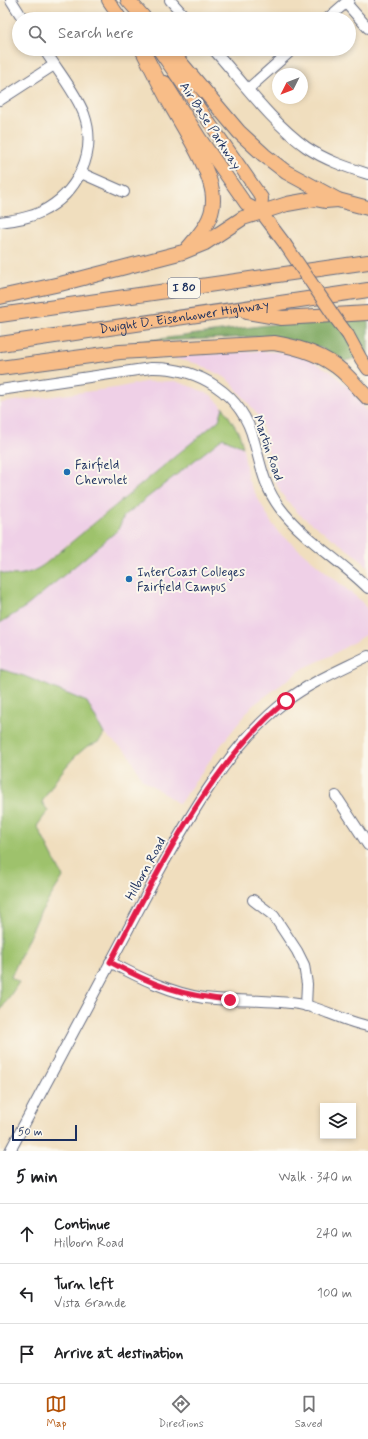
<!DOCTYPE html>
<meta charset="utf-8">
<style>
:root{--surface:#fff;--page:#f6f6f6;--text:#202124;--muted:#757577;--line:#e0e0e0;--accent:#b45309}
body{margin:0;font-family:Mynerve,sans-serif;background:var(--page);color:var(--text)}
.controls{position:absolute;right:12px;bottom:12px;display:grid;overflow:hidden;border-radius:0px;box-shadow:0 2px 6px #0003}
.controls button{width:36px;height:36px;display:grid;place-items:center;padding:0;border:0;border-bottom:1px solid var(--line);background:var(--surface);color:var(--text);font:20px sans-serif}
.compass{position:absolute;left:272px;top:68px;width:36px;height:36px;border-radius:50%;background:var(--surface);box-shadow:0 2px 6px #0003;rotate:228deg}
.scale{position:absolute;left:12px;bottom:10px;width:65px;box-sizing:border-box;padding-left:4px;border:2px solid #1b2f5e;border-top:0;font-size:11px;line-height:14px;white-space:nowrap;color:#1b2f5e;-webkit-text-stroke:3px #fbf7ec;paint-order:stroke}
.stop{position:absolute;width:12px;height:12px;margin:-9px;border:3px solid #e11d48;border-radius:50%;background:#fff}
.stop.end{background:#e11d48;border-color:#fff;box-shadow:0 1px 4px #0008}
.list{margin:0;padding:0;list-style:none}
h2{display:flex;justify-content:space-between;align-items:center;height:52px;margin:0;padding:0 16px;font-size:17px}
h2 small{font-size:13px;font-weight:400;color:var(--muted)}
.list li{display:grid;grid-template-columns:26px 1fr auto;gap:12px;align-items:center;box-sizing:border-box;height:60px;padding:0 16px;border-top:1px solid var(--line)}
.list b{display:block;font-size:15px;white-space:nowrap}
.list p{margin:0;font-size:13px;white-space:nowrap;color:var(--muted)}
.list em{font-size:13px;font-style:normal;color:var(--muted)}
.icon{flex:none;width:22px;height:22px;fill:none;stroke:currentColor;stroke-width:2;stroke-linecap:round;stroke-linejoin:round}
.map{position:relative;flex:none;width:368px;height:1151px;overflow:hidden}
.search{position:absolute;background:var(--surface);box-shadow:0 2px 6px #0003;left:12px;right:12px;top:12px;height:44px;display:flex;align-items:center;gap:10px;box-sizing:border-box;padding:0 14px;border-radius:22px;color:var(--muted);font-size:15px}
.sheet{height:232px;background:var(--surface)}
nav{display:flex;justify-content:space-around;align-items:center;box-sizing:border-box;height:56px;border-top:1px solid var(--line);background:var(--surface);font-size:11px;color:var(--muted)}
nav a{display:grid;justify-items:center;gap:2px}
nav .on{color:var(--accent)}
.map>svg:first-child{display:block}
.built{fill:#efd0e7}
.green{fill:#9ec26c;stroke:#5c7865}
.forest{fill:#7ea860;stroke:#4c6c5f}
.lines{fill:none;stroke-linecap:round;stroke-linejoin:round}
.minor-casing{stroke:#666c80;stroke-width:12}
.major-casing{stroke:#666c80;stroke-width:14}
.highway-casing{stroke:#666c80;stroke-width:16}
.minor{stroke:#fff;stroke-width:10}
.major{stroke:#f8bd88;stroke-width:12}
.highway{stroke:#f8bd88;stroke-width:14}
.major-bridge-casing{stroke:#666c80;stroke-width:14;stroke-linecap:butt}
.major-bridge{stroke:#f8bd88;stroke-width:12}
.route{stroke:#e11d48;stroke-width:5}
.poi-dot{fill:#1f6fb2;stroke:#fbf7ec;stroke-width:1.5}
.labels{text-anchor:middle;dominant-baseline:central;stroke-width:4;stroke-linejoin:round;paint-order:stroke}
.shield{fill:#fbf7ec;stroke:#5e6b89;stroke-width:1}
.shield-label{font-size:12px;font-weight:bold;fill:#1b2f5e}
.street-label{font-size:13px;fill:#1b2f5e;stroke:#fbf7ec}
.poi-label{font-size:13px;fill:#1b2f5e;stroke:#fbf7ec;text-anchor:start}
</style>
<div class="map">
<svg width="368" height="1151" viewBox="0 0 368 1151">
<rect width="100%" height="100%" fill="#fbf7ec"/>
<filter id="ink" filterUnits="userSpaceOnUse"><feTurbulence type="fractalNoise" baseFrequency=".025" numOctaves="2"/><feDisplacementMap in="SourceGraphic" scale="8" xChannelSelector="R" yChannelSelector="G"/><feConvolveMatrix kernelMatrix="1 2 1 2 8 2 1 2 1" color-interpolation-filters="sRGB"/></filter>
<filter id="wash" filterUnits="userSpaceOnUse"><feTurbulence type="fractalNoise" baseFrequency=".012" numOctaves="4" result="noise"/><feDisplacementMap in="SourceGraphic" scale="16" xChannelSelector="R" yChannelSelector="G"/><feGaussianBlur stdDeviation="0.9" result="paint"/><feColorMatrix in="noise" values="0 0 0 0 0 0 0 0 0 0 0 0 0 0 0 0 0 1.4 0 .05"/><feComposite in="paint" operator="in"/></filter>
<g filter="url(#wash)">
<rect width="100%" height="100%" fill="#f0debe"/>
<!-- built -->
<g class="built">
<polygon points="258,351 278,352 292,354 312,361 330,371 352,390 368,413 368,567 359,558 299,514 288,502 281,493 275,481 271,464 265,434 258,416 250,405 234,386 226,378 198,364 164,356 217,354"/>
<polygon points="175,381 195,388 211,395 223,407 219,420 35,571 21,575 5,574 0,572 0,403 115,388 145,382"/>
<polygon points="223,438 243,447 248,480 271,522 279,533 360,600 368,610 368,633 366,635 330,656 304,668 252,706 221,745 179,804 142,779 128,753 104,734 87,702 24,676 0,669 0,623 27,606 118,530 124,516"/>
</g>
<!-- green -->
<g class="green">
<path d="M223,407L239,433L243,447L223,438L124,516L118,530L27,606L0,623V572C16,578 31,574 45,564L219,420Z"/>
<path d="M0,669L24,676L87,702L104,734C98,746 95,742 85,748C67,762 53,783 42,802L48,811L37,826L63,877L39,915L11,977L19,982L0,1011Z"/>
</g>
<!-- forest -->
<polygon class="forest" points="368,312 368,354 342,362 321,348 275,336 136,342"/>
</g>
<g filter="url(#ink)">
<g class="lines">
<defs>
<g id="minor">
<polyline points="11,0 23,19"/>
<polyline points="170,0 187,19"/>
<polyline points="346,3 368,28"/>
<polyline points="327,19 349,0"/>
<path d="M213,49C242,81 271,122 306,147C325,160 346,167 368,174"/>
<polyline points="248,89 293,49"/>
<polyline points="0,100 54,65"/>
<polyline points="81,173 124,192"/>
<path d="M0,222C14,220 29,218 41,212C77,194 98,153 84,114C75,91 57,70 44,49"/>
<path d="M0,390L151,368C198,367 242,393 254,441C261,466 264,487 280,508C304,540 340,560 368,588"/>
<polyline points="336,796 368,845"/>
<polyline points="253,900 274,916 297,951 304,965 307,984 306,1006"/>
<path d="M110,962C140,978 171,993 204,998C237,1002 271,999 304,1005C326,1010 346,1022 368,1026"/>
<path d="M10,1151L157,875C190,815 231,743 286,701C311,682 340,670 368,656"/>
</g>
<g id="major">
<polyline points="108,0 121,19"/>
<polyline points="158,49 262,198 261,212"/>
<polyline points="165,82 200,138 246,204 261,212 285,244"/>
<polyline points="348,335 361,359 368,369"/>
</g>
<g id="highway">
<polyline points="128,0 145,19"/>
<path d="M142,49C152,69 162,89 173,109C186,132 214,175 213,201C213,220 200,234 188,248"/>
<polyline points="169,49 239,132 264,155 286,172 338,200 368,208"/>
<polyline points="0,297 60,284 183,252 205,243 243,218 287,204 315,199 325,201 338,200"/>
<polyline points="247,312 282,318 368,313"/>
<polyline points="0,315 368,262"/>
<path id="s1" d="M0,344L368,290"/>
<path d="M0,368L120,352L274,343C298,347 323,354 342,371C351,379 359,389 368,398"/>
</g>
</defs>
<!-- minor casing -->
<use href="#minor" class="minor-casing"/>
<!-- major casing -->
<use href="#major" class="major-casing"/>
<!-- highway casing -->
<use href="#highway" class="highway-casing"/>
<!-- minor -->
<use href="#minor" class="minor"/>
<!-- major -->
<use href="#major" class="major"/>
<!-- highway -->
<use href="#highway" class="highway"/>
<defs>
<polyline id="major-bridge" points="285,244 336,319 348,335"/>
</defs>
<!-- major-bridge casing -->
<use href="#major-bridge" class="major-bridge-casing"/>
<!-- major-bridge -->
<use href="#major-bridge" class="major-bridge"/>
</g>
</g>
<g class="lines" filter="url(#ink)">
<!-- route -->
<path class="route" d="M230,1000C183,996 152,985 110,962C159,871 205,769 286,701"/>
</g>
<!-- markers -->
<g class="poi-dot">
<circle cx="67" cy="472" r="4"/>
<circle cx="129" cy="579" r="4"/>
</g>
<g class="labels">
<!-- shield labels -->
<rect class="shield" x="168" y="278" width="32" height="20" rx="3"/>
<g class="shield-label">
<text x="184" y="288">I 80</text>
</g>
<!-- street labels -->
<g class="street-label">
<text transform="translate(210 126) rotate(57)">Air Base Parkway</text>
<text stroke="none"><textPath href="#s1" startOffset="186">Dwight D. Eisenhower Highway</textPath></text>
<text transform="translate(268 448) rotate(71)">Martin Road</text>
<text transform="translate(146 869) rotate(-61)">Hilborn Road</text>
</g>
<!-- poi labels -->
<g class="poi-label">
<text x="75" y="465">Fairfield<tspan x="75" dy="15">Chevrolet</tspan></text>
<text x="137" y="572">InterCoast Colleges<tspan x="137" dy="15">Fairfield Campus</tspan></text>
</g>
</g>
</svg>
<div class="controls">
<button><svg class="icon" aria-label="layers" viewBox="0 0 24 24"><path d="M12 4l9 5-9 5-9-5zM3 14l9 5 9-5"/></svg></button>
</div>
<svg class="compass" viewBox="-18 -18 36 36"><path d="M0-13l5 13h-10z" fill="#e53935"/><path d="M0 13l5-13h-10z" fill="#757577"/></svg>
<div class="scale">50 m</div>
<div class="stop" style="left:286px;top:701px"></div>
<div class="stop end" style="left:230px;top:1000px"></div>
<div class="search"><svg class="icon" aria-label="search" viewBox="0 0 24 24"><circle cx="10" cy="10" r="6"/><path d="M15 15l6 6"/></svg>Search here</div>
</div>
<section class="sheet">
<h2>5 min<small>Walk · 340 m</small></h2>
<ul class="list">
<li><svg class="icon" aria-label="ahead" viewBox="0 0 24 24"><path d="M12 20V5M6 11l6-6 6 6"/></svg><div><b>Continue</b><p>Hilborn Road</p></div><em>240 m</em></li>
<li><svg class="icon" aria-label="left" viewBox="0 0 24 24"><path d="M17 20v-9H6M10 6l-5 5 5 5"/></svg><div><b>Turn left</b><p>Vista Grande</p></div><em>100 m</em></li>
<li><svg class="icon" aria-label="arrive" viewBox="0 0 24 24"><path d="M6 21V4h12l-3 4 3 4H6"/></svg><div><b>Arrive at destination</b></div></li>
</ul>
</section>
<nav>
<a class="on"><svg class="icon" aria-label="map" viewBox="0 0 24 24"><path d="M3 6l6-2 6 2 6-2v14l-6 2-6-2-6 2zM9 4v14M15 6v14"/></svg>Map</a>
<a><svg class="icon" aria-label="directions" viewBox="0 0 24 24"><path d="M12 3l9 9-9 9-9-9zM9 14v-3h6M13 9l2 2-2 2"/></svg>Directions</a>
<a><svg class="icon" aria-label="saved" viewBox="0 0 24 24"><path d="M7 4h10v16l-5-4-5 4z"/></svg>Saved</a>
</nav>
